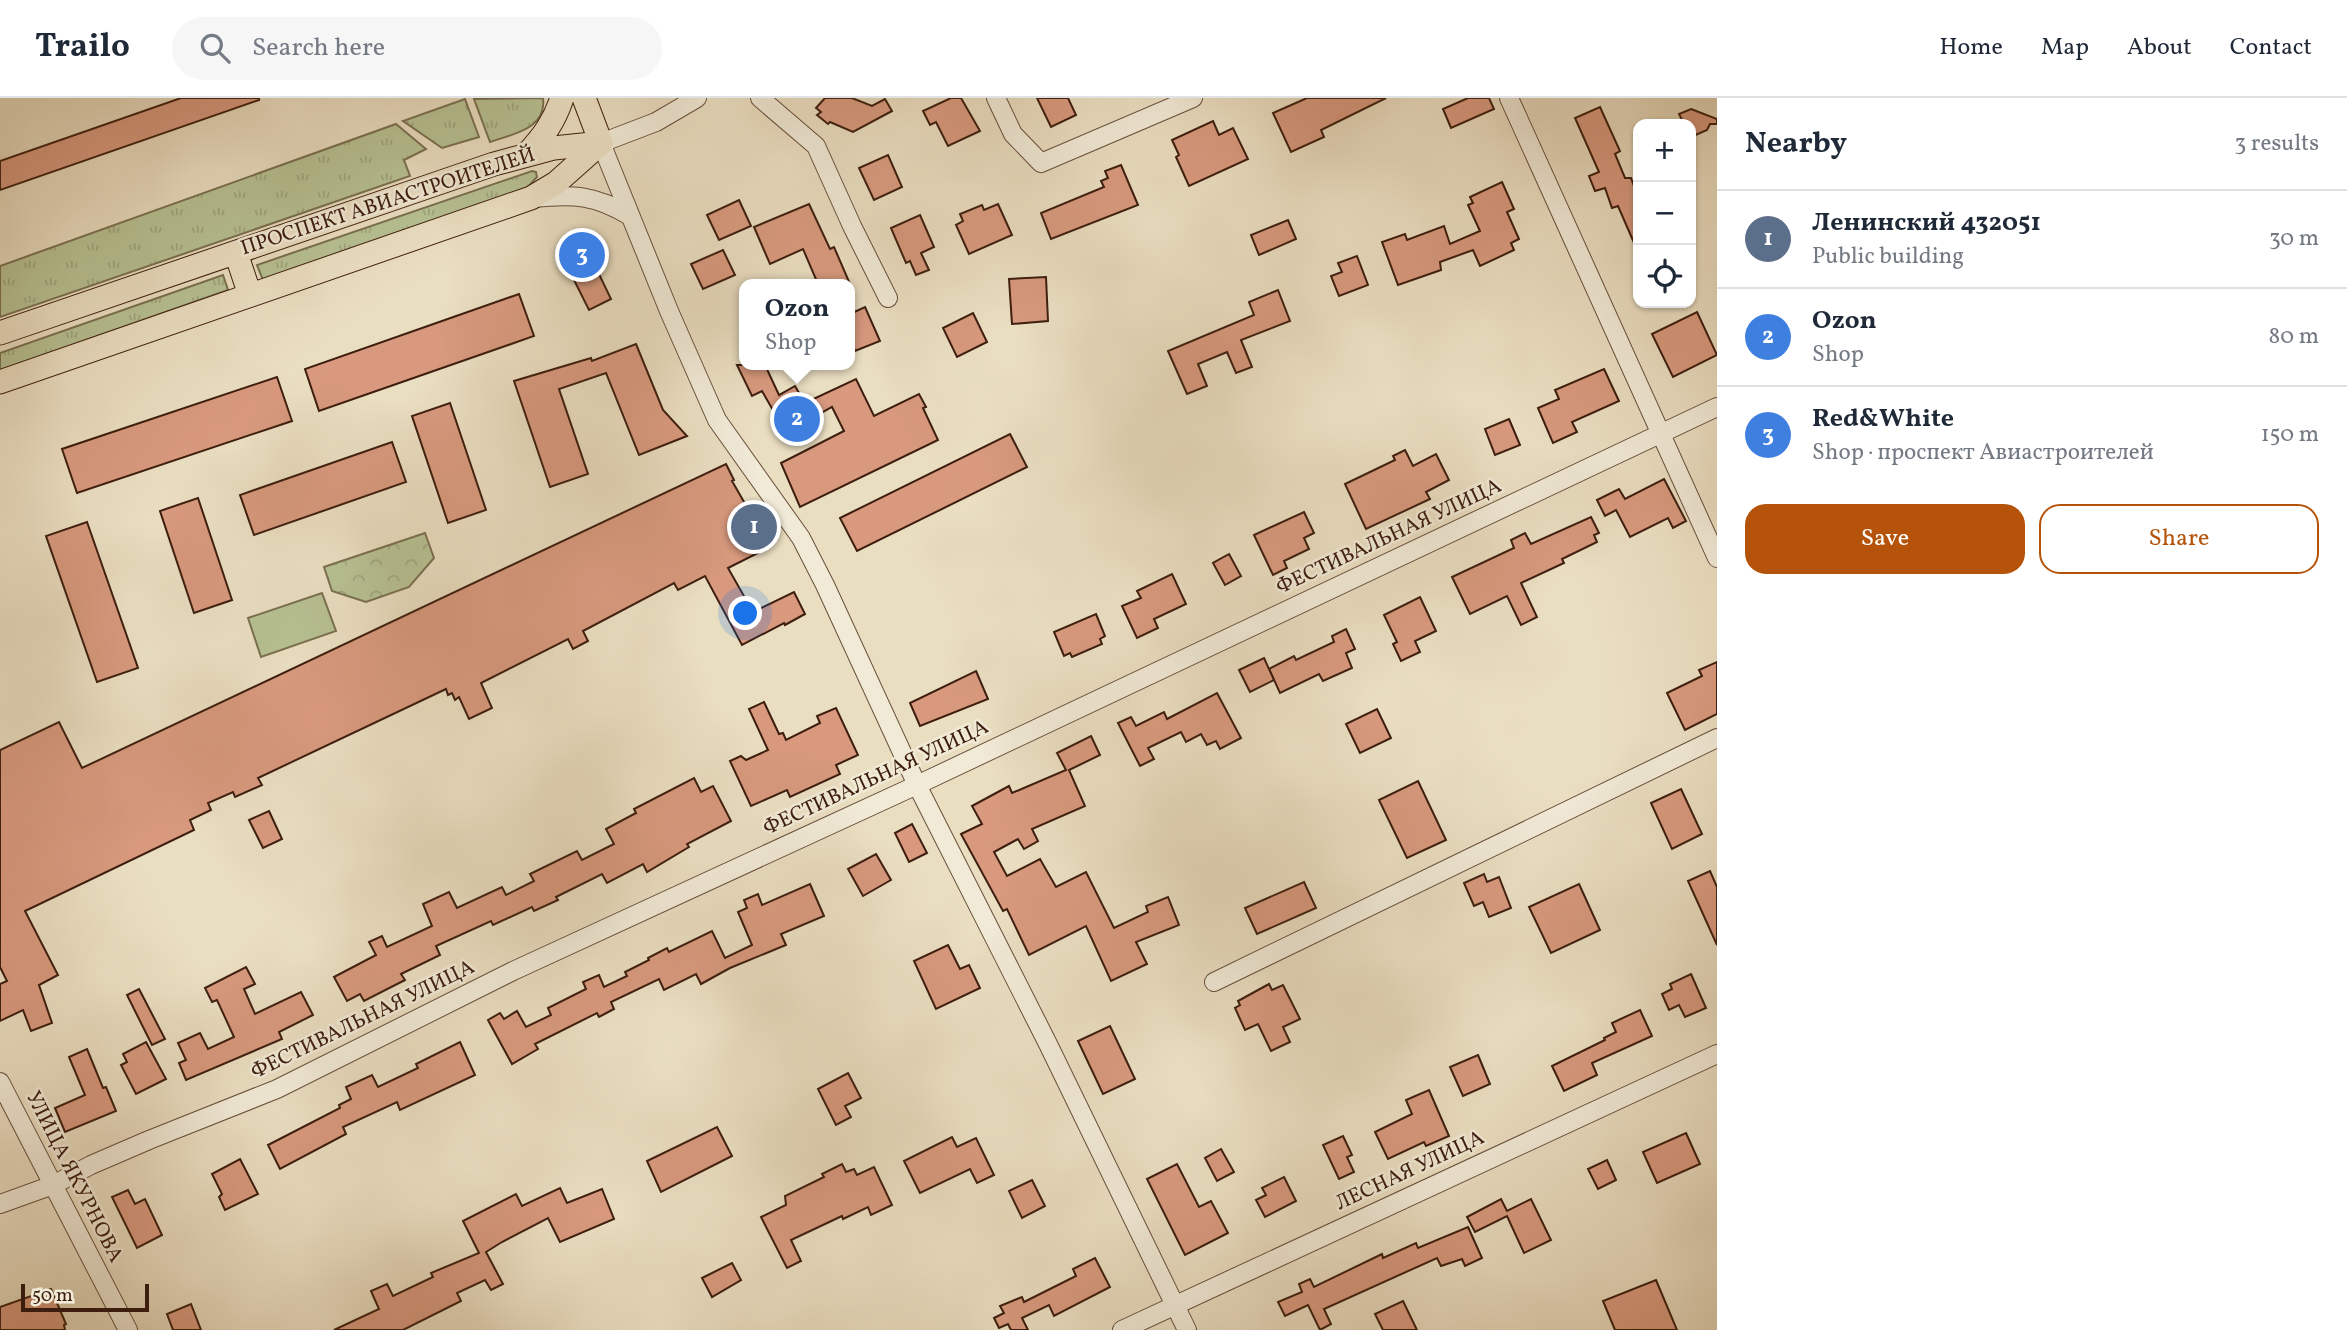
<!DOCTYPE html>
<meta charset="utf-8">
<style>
:root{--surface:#fff;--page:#f6f6f7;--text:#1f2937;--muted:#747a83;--line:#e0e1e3;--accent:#b45309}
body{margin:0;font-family:Vollkorn,serif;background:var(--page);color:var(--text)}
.controls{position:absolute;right:21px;top:21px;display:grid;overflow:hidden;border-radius:14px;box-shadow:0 2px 5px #0004}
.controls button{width:63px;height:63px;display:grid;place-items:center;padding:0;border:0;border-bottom:2px solid var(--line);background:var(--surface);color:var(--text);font:35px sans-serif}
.scale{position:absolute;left:21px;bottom:18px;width:128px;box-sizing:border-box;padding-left:7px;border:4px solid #3d1e0e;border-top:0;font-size:19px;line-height:24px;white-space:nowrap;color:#3d1e0e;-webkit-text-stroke:5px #f1ead7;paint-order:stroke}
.you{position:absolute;left:746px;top:516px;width:24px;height:24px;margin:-18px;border:5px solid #fff;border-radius:50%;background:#1a73e8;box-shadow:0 0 0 10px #1a73e833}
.badge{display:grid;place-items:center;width:46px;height:46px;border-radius:50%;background:var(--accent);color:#fff;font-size:23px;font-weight:700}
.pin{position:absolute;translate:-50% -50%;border:4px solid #fff;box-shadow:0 2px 7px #0006}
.popup{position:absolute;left:739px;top:181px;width:116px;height:91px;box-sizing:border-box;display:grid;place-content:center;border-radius:14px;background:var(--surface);filter:drop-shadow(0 2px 5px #0005);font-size:23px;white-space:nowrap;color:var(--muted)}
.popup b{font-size:26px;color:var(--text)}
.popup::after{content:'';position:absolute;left:50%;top:100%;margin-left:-14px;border:14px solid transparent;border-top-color:var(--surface)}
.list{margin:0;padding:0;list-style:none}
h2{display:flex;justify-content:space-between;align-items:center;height:91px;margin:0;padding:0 28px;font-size:30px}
h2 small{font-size:23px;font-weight:400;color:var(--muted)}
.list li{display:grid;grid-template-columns:46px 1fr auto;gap:21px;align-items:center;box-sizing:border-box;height:98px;padding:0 28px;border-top:2px solid var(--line)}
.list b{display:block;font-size:26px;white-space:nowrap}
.list p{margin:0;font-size:23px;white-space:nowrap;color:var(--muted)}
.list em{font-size:23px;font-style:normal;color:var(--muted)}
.actions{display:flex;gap:14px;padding:21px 28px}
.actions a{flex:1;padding:16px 0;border:2px solid var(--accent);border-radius:21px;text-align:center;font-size:24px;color:var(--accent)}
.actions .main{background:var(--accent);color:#fff}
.icon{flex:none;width:38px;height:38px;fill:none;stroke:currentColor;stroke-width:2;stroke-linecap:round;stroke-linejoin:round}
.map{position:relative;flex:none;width:1717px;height:1232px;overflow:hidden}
header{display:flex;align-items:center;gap:42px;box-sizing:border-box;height:98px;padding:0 35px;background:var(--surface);border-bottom:2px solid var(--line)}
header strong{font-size:33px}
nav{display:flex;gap:38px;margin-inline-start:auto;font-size:24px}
.search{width:490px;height:63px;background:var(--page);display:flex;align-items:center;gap:18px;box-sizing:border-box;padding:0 24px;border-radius:38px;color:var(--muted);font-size:26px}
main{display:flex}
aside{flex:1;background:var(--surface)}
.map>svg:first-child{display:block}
.grass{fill:url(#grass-tufts);stroke:#7a7050;stroke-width:2}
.forest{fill:url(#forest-crowns);stroke:#7a7050;stroke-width:2}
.pitch{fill:#b7c193;stroke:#7a7050;stroke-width:2}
.building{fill:#d8997e;stroke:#3d1e0e;stroke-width:2}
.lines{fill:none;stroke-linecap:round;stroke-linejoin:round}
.minor-casing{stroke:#684e3b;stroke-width:20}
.major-casing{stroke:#3d1e0e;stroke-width:25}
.minor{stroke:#f1ead7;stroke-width:18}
.major{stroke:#eadec1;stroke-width:23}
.labels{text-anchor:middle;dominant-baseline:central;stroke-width:5;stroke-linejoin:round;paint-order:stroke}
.street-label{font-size:21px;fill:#3d1e0e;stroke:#f1ead7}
</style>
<header>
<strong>Trailo</strong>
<div class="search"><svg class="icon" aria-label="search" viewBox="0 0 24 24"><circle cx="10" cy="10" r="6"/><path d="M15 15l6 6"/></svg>Search here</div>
<nav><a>Home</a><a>Map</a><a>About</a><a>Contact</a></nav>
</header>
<main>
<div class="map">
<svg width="1717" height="1232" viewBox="0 0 1717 1232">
<defs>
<pattern id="grass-tufts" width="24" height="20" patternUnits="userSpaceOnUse" patternTransform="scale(1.75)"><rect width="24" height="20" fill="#b7c193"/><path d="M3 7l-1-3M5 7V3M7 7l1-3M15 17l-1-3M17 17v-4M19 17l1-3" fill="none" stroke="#9ea57e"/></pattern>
<pattern id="forest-crowns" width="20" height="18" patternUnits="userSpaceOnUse" patternTransform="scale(1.75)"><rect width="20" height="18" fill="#b7c193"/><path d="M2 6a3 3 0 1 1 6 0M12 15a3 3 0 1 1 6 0" fill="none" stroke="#9ea57e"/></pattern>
</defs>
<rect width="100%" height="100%" fill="#eadec1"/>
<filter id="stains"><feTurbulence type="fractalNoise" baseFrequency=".00286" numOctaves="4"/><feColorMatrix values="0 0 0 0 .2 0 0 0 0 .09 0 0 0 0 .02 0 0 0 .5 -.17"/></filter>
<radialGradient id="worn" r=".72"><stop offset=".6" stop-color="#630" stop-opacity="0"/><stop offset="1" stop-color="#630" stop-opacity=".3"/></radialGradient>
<!-- grass -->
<g class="grass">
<path d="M543,0C547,31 513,36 490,44L474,1Z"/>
<polygon points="465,1 479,39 442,50 403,23"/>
<polygon points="396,26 426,51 404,62 410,78 0,219 0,168"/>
<polygon points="532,73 536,74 537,79 527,90 263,182 257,167"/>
<polygon points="223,177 228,192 0,272 0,255"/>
</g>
<!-- forest -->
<polygon class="forest" points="425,435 434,460 409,489 366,504 332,493 324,469"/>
<!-- pitch -->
<polygon class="pitch" points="322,495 336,533 261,559 248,520"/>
<!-- building -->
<g class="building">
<polygon points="181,0 259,0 259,2 0,92 0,63"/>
<polygon points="825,0 852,0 872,8 885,1 892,13 853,34 830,24 828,26 817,17 821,14 816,10"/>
<polygon points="951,0 961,0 980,33 948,48 936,24 930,27 923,13"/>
<polygon points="1037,0 1068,0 1076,17 1051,29"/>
<polygon points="1307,0 1386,0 1321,32 1324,39 1291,54 1273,15"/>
<polygon points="1468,0 1489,0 1494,11 1451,30 1443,11"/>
<polygon points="1600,9 1620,53 1615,56 1625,80 1631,80 1638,99 1638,154 1618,108 1612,110 1605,90 1595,93 1589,78 1599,74 1575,20"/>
<polygon points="1691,11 1717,21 1717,26 1710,26 1707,32 1691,39 1691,26 1684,26 1679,16"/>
<polygon points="1213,23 1219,37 1233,30 1248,61 1189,88 1176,59 1179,57 1172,42"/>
<polygon points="888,57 902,89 874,102 859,70"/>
<polygon points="1121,67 1138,107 1051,141 1041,115 1104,89 1101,83 1108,80 1105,73"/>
<polygon points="1502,84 1514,111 1507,114 1519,141 1511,145 1514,152 1480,168 1473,152 1440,164 1441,172 1398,187 1382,144 1405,136 1407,142 1444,128 1450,146 1480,133 1468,107 1473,105 1470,99"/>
<polygon points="739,102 751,128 719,142 707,117"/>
<polygon points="809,106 830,151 834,149 850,186 818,186 803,151 770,166 754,129"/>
<polygon points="998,106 1012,137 969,156 956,127 963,123 960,116 982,107 984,112"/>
<polygon points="920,117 934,149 921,155 929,172 916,177 910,163 906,165 891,130"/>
<polygon points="1288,122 1296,141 1259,157 1251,137"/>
<polygon points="585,147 611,201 589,212 562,158"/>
<polygon points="723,152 735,177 703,191 691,166"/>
<polygon points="1357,158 1368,187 1339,198 1331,178 1342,174 1338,165"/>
<polygon points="1046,179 1048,223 1012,226 1009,181"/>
<polygon points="1278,192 1290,223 1241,242 1252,269 1236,275 1227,254 1198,266 1207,288 1187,296 1168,253 1254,217 1249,204"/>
<polygon points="519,196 534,238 319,313 305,271"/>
<polygon points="865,209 880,243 855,253 850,241 850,216"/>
<polygon points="1697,214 1717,257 1673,279 1652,236"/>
<polygon points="973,215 987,244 957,259 943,230"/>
<polygon points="636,246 663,312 687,338 639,357 606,275 559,291 588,376 550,389 514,283 591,260 592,263"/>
<polygon points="737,267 765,267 779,297 795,288 805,305 856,281 874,318 919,296 926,309 923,310 938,342 800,409 781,365 844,333 832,309 786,335 762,293 752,298"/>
<polygon points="1604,271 1619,303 1572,324 1577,334 1553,345 1538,310 1559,301 1555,292"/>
<polygon points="277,279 292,323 77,395 62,351"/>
<polygon points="450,305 486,412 448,425 412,318"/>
<polygon points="1509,321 1520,347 1495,357 1485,331"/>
<polygon points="1010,336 1027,369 857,453 840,420"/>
<polygon points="392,344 406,384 254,437 240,397"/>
<polygon points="1405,352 1413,368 1436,356 1449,382 1426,394 1430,401 1366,431 1345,386 1395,362 1393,358"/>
<polygon points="726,366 734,382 732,383 763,437 758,440 764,452 728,470 753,514 794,494 805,516 785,527 784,525 742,547 705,478 678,492 674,485 583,533 588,543 573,551 568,541 481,585 492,610 469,621 459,599 455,602 452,595 448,597 446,591 258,680 262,687 235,699 233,694 208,705 211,712 190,722 194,732 25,813 58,877 39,887 52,925 31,933 23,912 0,923 0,886 7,883 0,869 0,652 59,624 82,670"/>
<polygon points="1664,381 1686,423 1673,430 1668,420 1630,439 1616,412 1605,418 1597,402 1619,391 1625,401"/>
<polygon points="198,400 232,502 194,515 160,413"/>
<polygon points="1304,414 1314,435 1304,440 1309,451 1284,463 1287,470 1273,477 1254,437"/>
<polygon points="1591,419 1599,435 1594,437 1597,444 1562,461 1564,465 1521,485 1537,519 1521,527 1507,498 1470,516 1452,479 1514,450 1511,442 1525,435 1531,446"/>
<polygon points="87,424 138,570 97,584 46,438"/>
<polygon points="1229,456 1241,478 1225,487 1213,465"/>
<polygon points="1172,476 1186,506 1154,521 1158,530 1137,540 1122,508 1141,500 1137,493"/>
<polygon points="1420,499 1436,533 1415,543 1420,554 1401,563 1393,546 1397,544 1384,517"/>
<polygon points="1096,516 1105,538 1100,541 1102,546 1072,559 1070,555 1064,558 1054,534"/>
<polygon points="1346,531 1355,551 1346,555 1352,570 1323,583 1319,576 1280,595 1269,571 1294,558 1296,562 1334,544 1332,538"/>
<polygon points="1264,560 1274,582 1250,594 1239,572"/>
<polygon points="1717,564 1717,616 1685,632 1667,595 1702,578 1699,572"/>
<polygon points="976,573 988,601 920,628 910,605"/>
<polygon points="1217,595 1241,640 1220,651 1216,643 1207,647 1201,636 1186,644 1181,634 1148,650 1154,661 1140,668 1118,625 1131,619 1136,628 1164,614 1167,621"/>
<polygon points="764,604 779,636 783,635 786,642 820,625 817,618 836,610 858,657 836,667 840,676 790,699 787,692 751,708 730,663 741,658 746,662 768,652 749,611"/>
<polygon points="1377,611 1391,640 1360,655 1346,626"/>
<polygon points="1091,638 1100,657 1069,672 1085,708 1032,731 1038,743 1024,751 1018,741 994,754 1007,778 1040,761 1056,789 1086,774 1114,830 1148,814 1146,808 1168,799 1179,827 1136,844 1147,866 1111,883 1086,828 1029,857 1007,811 1003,813 961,736 982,726 972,708 1009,688 1012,695 1066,672 1057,655"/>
<polygon points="694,680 701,694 713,688 731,723 687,746 689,749 647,774 643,766 607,785 602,776 556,799 558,802 534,813 532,809 493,827 491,823 436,848 440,857 401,876 405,882 364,903 360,896 347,903 334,879 376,857 369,844 382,838 387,849 432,828 423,806 449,794 457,810 502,789 506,797 534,783 530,776 577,753 582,762 614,746 606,731 636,715 634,711"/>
<polygon points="1418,683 1446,742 1407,760 1379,702"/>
<polygon points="1681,691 1702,736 1672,751 1651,705"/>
<polygon points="269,713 282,741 263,750 249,722"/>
<polygon points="912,726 927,755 909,764 895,735"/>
<polygon points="876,756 891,782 863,798 848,771"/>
<polygon points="1710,773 1717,789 1717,847 1688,783"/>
<polygon points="1484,776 1487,784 1499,779 1511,810 1489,819 1483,804 1474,808 1464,785"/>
<polygon points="1304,784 1316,810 1257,836 1245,810"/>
<polygon points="810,786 824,818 781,836 786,847 730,870 701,886 696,876 664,892 659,881 611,904 614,911 599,919 597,915 535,946 538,951 512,966 488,922 500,915 504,921 517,913 526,929 551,917 548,910 586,891 583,884 599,877 604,889 627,878 625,874 649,862 648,860 667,850 669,854 712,833 725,860 752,847 738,814 747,810 744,802 758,796 762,807"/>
<polygon points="1579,786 1600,832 1551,855 1529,809"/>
<polygon points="948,847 960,871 969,867 980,890 936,911 914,863"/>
<polygon points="246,869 255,886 244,891 255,916 301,894 313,917 279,934 282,941 186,982 179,965 186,962 178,945 200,935 208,951 234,939 217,902 212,904 205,890"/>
<polygon points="1691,876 1706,910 1685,919 1679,907 1669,912 1662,896 1672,891 1670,886"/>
<polygon points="1269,886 1272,892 1283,887 1300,921 1283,929 1290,944 1271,953 1258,926 1245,932 1235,910 1240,907 1238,903"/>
<polygon points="139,891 165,941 152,947 127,897"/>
<polygon points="1640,912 1652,938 1592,965 1597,977 1564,993 1552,968 1605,942 1604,940 1616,934 1612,925"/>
<polygon points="1110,928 1135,981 1103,996 1078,943"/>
<polygon points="146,944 166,981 136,996 121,967 127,964 123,956"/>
<polygon points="460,944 475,977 400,1012 397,1004 343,1029 346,1036 280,1071 268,1047 340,1010 339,1007 351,1001 346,989 372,977 378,989 418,970 416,966"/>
<polygon points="87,951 103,990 106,989 116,1013 65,1034 55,1010 85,997 69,959"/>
<polygon points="1478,957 1490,986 1463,998 1450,969"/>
<polygon points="848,975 861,1000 845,1008 851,1019 836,1027 818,991"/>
<polygon points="1429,992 1449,1038 1426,1048 1424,1044 1388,1061 1375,1034 1412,1016 1406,1002"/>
<polygon points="717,1029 732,1058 661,1094 647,1063"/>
<polygon points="1686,1035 1700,1066 1657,1085 1643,1054"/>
<polygon points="1343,1038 1352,1057 1347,1059 1354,1074 1339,1081 1323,1047"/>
<polygon points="952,1039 957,1049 976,1040 994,1077 977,1085 970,1071 920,1095 904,1063"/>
<polygon points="1221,1051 1234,1074 1217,1083 1205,1060"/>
<polygon points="240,1061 258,1096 225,1112 219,1099 222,1096 212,1076"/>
<polygon points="1607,1062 1616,1082 1598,1091 1588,1071"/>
<polygon points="842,1066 846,1074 854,1071 857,1077 874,1069 892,1107 871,1117 868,1109 843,1121 842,1118 791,1142 801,1163 787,1170 761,1119 786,1107 785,1098 824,1079 822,1076"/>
<polygon points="1177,1066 1199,1109 1211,1103 1228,1135 1185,1157 1147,1081"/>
<polygon points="1284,1079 1296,1103 1265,1119 1256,1102 1266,1097 1262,1090"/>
<polygon points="1032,1082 1045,1108 1022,1120 1009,1093"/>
<polygon points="560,1090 567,1105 602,1091 614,1121 560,1144 548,1120 502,1144 486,1154 503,1186 491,1192 485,1182 457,1195 461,1203 403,1232 334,1232 379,1211 371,1193 387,1186 393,1198 433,1179 431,1175 479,1155 463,1123 516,1096 522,1108"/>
<polygon points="128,1092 135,1106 145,1101 162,1137 137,1150 112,1099"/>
<polygon points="1501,1101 1507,1113 1531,1101 1551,1142 1524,1155 1507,1118 1475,1134 1467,1119"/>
<polygon points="1468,1129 1482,1160 1465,1168 1462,1161 1441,1168 1437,1160 1324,1211 1331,1226 1320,1232 1308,1207 1285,1218 1278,1204 1302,1194 1299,1186 1310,1181 1314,1189 1382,1156 1383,1160 1416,1145 1418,1150"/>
<polygon points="1095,1160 1110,1189 1054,1218 1049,1207 1022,1220 1028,1232 1011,1232 1008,1226 999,1230 994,1220 1004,1215 1000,1208 1022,1199 1024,1204 1076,1178 1073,1171"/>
<polygon points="732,1165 741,1182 712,1199 702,1180"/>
<polygon points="1656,1182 1677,1232 1615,1232 1603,1203"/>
<polygon points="51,1191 66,1226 64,1227 65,1232 0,1232 0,1209"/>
<polygon points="1403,1203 1417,1232 1383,1232 1375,1216"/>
<polygon points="191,1206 201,1232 173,1232 167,1216"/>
</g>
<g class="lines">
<defs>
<g id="minor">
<polyline points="697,0 656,24 601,45 669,213 717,322 801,440 825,487 917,687 1048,946 1187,1232"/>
<polyline points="760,0 816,48 852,128 888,200"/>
<polyline points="996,0 1013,36 1041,65 1193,0"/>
<polyline points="1509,0 1717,460"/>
<path d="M534,100C574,96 595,97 630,118"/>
<polyline points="1214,884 1717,640"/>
<polyline points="0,984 128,1232"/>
<polyline points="0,1106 53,1087 91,1067 149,1042 277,991 513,873 917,687 1717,309"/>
<polyline points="1122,1232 1717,956"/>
</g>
<g id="major">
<polyline points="584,0 601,45"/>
<path d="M526,57C543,39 554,24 562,0"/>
<polyline points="236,155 250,197"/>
<polyline points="0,235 494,66 554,50 601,45"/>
<polyline points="0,284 531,100 556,85 601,45"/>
</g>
</defs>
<!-- minor casing -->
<use href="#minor" class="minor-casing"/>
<!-- major casing -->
<use href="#major" class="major-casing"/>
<!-- minor -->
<use href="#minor" class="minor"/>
<!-- major -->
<use href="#major" class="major"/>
</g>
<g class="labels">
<!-- street labels -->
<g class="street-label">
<text transform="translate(388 104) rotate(-18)">ПРОСПЕКТ АВИАСТРОИТЕЛЕЙ</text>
<text transform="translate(1389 439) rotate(-25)">ФЕСТИВАЛЬНАЯ УЛИЦА</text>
<text transform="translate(876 680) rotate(-25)">ФЕСТИВАЛЬНАЯ УЛИЦА</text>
<text transform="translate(363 922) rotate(-26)">ФЕСТИВАЛЬНАЯ УЛИЦА</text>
<text transform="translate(1410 1073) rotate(-25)">ЛЕСНАЯ УЛИЦА</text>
<text transform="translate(74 1079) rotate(63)">УЛИЦА ЯКУРНОВА</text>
</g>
</g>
<rect width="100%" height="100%" filter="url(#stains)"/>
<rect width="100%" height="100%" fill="url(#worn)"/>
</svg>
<div class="controls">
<button>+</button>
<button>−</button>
<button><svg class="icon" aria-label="locate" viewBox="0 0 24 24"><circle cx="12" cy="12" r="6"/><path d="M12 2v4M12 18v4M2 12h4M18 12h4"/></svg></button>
</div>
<div class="scale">50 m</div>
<div class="you"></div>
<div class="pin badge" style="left:754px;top:429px;background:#5c6f8a">1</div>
<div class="pin badge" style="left:797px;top:321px;background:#3f7fe0">2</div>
<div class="popup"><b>Ozon</b>Shop</div>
<div class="pin badge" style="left:582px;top:157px;background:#3f7fe0">3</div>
</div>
<aside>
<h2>Nearby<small>3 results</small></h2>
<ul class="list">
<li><span class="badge" style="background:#5c6f8a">1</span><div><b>Ленинский 432051</b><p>Public building</p></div><em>30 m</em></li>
<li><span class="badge" style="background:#3f7fe0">2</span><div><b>Ozon</b><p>Shop</p></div><em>80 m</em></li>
<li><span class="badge" style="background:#3f7fe0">3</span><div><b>Red&amp;White</b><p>Shop · проспект Авиастроителей</p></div><em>150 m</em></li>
</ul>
<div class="actions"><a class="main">Save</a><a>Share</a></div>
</aside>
</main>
